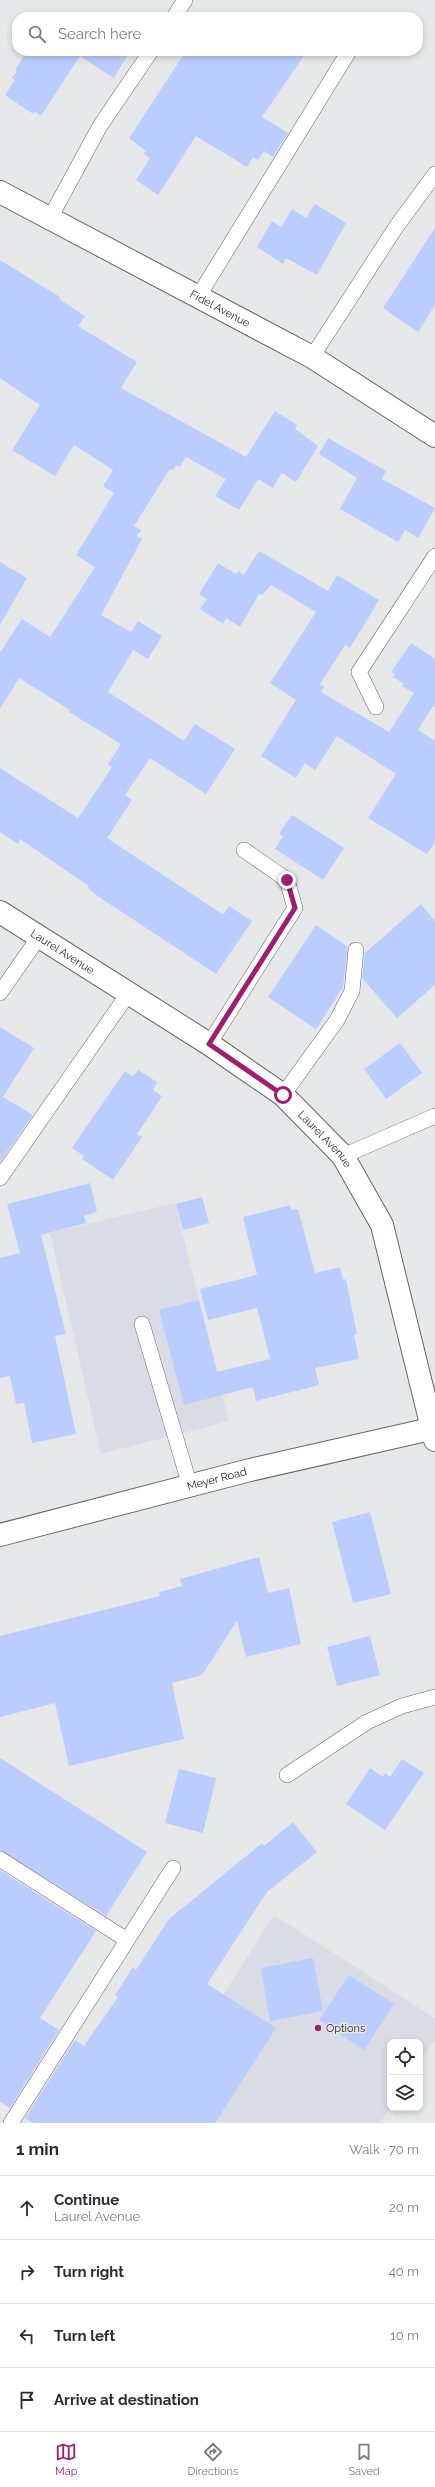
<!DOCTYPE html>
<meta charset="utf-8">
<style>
:root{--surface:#fff;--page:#f2f2f3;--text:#2b2b33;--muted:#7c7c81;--line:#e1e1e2;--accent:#9f1e6f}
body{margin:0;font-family:Raleway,sans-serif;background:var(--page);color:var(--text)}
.controls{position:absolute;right:12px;bottom:12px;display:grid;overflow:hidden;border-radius:8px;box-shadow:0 2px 6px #0003}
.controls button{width:36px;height:36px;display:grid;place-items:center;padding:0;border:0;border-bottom:1px solid var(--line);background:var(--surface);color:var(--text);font:20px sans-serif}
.stop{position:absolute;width:12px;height:12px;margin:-9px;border:3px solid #9f1e6f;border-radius:50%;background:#fff}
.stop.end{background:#9f1e6f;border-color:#fff;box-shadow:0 1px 4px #0008}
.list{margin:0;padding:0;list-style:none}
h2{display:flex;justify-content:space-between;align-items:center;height:52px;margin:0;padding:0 16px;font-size:17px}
h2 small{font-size:13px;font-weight:400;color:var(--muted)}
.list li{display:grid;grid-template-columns:26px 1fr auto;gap:12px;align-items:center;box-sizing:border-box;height:64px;padding:0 16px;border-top:1px solid var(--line)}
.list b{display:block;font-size:15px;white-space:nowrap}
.list p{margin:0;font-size:13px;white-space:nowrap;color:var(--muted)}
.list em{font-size:13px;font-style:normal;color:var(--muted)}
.icon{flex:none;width:22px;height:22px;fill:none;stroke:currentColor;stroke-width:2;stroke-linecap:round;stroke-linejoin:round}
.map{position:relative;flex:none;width:435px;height:2123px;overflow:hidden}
.search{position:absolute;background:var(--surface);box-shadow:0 2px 6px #0003;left:12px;right:12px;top:12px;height:44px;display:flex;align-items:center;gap:10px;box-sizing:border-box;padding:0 14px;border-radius:16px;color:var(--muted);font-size:15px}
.sheet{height:308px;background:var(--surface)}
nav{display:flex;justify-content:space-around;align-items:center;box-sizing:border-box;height:56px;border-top:1px solid var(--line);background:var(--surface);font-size:11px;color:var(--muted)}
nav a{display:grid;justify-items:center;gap:2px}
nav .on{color:var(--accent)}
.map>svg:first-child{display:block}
.built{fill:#d9dce5}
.building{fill:#bacdfe}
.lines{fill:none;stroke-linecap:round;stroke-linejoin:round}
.service-casing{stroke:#656566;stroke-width:16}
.minor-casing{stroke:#656566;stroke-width:24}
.secondary-casing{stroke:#656566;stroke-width:24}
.service{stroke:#fff;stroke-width:15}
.minor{stroke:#fff;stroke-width:22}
.secondary{stroke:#fff;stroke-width:22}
.route{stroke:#9f1e6f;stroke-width:5}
.poi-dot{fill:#9f1e6f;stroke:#e6e7e8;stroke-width:1.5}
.labels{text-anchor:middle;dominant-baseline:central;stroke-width:3;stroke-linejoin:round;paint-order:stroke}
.street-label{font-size:11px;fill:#282829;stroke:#e6e7e8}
.poi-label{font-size:11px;fill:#282829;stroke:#e6e7e8;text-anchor:start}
</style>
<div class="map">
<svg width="435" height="2123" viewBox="0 0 435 2123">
<rect width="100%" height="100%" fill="#e6e7e8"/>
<!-- built -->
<g class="built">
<polygon points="175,1203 229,1421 101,1454 50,1233"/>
<polygon points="274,1915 435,2018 435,2039 420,2062 420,2042 390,2042 390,2108 380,2123 141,2123"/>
</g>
<!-- building -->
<g class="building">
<polygon points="27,51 130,51 114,78 80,56 41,116 34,111 33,114 5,95 15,80 12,78 17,71 15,70"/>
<polygon points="186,51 307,51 262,117 288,133 273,157 264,151 258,160 253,157 247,167 196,136 158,195 136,180 150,158 144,154 146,151 129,138"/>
<polygon points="315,204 346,223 317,275 286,258 283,264 257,247 272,221 281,227 292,209 306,218"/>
<polygon points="435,228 435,305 418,332 383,308"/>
<polygon points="0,260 60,297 59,299 85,316 78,326 137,362 121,388 246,457 275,411 297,425 295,429 318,446 296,482 282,473 273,488 258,479 239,510 215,496 226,479 186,457 180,467 176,465 173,470 170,469 134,526 141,530 137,536 142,539 101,615 131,632 138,621 162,636 148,659 133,650 108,692 184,741 195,724 235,749 206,794 150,758 125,795 132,800 107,838 219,912 224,914 229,906 252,921 216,974 99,897 88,888 89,886 20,839 18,844 0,832 0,768 78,818 112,767 108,764 121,744 69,712 70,710 19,678 0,709 0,653 22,619 50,637 95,567 76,555 114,493 103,486 113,470 74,445 55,476 12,450 40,405 0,378"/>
<polygon points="328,438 386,471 382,479 435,508 418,538 405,530 398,542 340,509 357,478 319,454"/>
<polygon points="259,551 328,591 337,575 379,600 350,648 345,645 320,684 324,687 321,692 389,732 414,693 402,686 404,684 393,677 395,674 391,672 411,643 435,659 435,707 433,706 418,730 435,741 435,842 427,854 368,818 396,774 337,736 315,770 305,763 296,778 261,756 296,700 270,683 316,612 271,585 262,595 259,594 240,627 226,618 223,624 200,609 207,599 199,594 218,563 236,574 238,571 244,575"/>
<polygon points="0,562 27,578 0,625"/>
<polygon points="292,815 344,848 323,880 275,849 283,836 279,834"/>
<polygon points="421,904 435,921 435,985 397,1018 362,978 365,953"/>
<polygon points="316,925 348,947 343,987 316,1029 268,997"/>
<polygon points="0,1027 34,1048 3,1097 33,1115 0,1162"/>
<polygon points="400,1043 422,1073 386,1099 364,1069"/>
<polygon points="138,1070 157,1082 153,1090 162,1096 137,1134 142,1137 113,1180 82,1159 84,1156 72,1148 125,1071 133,1077"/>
<polygon points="90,1183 97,1212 84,1216 86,1223 41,1235 66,1334 55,1336 76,1434 32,1443 24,1403 16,1404 10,1376 0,1378 0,1258 20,1253 7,1204"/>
<polygon points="202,1197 209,1223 183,1230 176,1204"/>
<polygon points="290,1205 291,1210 298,1209 315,1273 340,1267 343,1280 346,1279 357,1334 354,1335 359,1359 315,1368 319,1385 256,1401 253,1387 184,1405 159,1310 199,1300 217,1372 270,1359 257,1308 208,1320 200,1289 257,1275 243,1217"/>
<polygon points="370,1512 391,1594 353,1603 332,1522"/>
<polygon points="259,1557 268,1593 289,1588 301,1644 246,1657 237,1621 202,1675 172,1683 184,1739 69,1766 55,1703 0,1717 0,1636 160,1596 159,1592 182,1586 180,1579"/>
<polygon points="370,1636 380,1675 337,1686 327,1647"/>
<polygon points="0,1758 147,1852 106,1916 0,1850"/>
<polygon points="402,1759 424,1773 385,1830 346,1804 370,1768 383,1777 385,1773 390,1777"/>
<polygon points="179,1769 216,1778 203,1833 165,1823"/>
<polygon points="293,1822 317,1852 267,1892 207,1984 276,2028 215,2123 33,2123 25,2118 75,2040 84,2046 118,1997 115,1995 133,1967 136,1970 169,1919 262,1843 264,1846"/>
<polygon points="0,1870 96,1931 40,2018 59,2030 10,2108 0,2102"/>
<polygon points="313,1958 323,2011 270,2021 261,1968"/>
<polygon points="349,1975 394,2004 364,2050 319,2020"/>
</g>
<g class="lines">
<defs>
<g id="service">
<polyline points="174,17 185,0"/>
<polyline points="50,218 100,126 151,51"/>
<polyline points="198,297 349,51"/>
<polyline points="312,357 396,227 435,174"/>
<polyline points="376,707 359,672 435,556"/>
<polyline points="0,993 39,937"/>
<polyline points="209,1044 295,908 287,880 244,850"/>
<polyline points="283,1095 337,1020 352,991 356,950"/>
<polyline points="343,1156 435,1116"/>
<polyline points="0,1178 128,994"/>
<polyline points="142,1324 190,1486"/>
<polyline points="287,1775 367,1722 402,1706 435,1697"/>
<polyline points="0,1859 127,1940"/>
<polyline points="11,2123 173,1868"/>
</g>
<g id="minor">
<path id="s1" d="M0,192L312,357L435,436"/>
<path id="s2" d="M0,912L209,1044L283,1095L343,1156L382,1225L435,1440"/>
</g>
<g id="secondary">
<path id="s3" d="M0,1535L250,1470L435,1428"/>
</g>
</defs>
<!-- service casing -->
<use href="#service" class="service-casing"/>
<!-- minor casing -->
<use href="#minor" class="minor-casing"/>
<!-- secondary casing -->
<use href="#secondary" class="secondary-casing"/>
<!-- service -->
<use href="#service" class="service"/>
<!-- minor -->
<use href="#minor" class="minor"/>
<!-- secondary -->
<use href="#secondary" class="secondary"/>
</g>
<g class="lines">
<!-- route -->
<polyline class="route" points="283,1095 209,1044 295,908 287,880"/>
</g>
<!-- markers -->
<circle class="poi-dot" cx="318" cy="2028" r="4"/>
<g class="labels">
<!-- street labels -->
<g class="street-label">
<text stroke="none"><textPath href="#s1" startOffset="249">Fidel Avenue</textPath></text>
<text stroke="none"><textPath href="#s2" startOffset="74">Laurel Avenue</textPath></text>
<text stroke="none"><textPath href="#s2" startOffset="398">Laurel Avenue</textPath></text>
<text stroke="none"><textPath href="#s3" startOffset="224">Meyer Road</textPath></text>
</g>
<!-- poi labels -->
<g class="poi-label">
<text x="326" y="2028">Options</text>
</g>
</g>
</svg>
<div class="controls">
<button><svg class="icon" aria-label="locate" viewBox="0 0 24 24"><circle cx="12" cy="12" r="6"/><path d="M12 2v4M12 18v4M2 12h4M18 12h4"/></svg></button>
<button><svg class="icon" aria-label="layers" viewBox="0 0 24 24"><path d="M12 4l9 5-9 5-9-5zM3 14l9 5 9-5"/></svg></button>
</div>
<div class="stop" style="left:283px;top:1095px"></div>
<div class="stop end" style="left:287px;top:880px"></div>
<div class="search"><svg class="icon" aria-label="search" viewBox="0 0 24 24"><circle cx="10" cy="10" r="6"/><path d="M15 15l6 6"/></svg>Search here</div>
</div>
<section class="sheet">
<h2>1 min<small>Walk · 70 m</small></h2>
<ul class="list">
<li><svg class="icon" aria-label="ahead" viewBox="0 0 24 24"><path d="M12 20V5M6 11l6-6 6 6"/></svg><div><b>Continue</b><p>Laurel Avenue</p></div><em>20 m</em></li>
<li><svg class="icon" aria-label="right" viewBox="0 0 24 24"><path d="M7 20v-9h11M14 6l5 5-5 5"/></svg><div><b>Turn right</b></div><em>40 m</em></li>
<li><svg class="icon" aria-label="left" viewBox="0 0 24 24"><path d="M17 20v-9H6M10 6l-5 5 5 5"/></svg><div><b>Turn left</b></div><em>10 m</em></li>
<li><svg class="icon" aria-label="arrive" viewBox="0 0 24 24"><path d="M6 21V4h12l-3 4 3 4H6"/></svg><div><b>Arrive at destination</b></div></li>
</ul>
</section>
<nav>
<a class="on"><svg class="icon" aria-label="map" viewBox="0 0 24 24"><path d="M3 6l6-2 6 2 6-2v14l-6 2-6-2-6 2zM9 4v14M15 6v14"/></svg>Map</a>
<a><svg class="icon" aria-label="directions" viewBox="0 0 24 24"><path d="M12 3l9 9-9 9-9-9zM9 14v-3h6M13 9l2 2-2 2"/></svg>Directions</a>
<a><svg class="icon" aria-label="saved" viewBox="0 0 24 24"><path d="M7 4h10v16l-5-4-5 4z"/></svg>Saved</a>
</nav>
